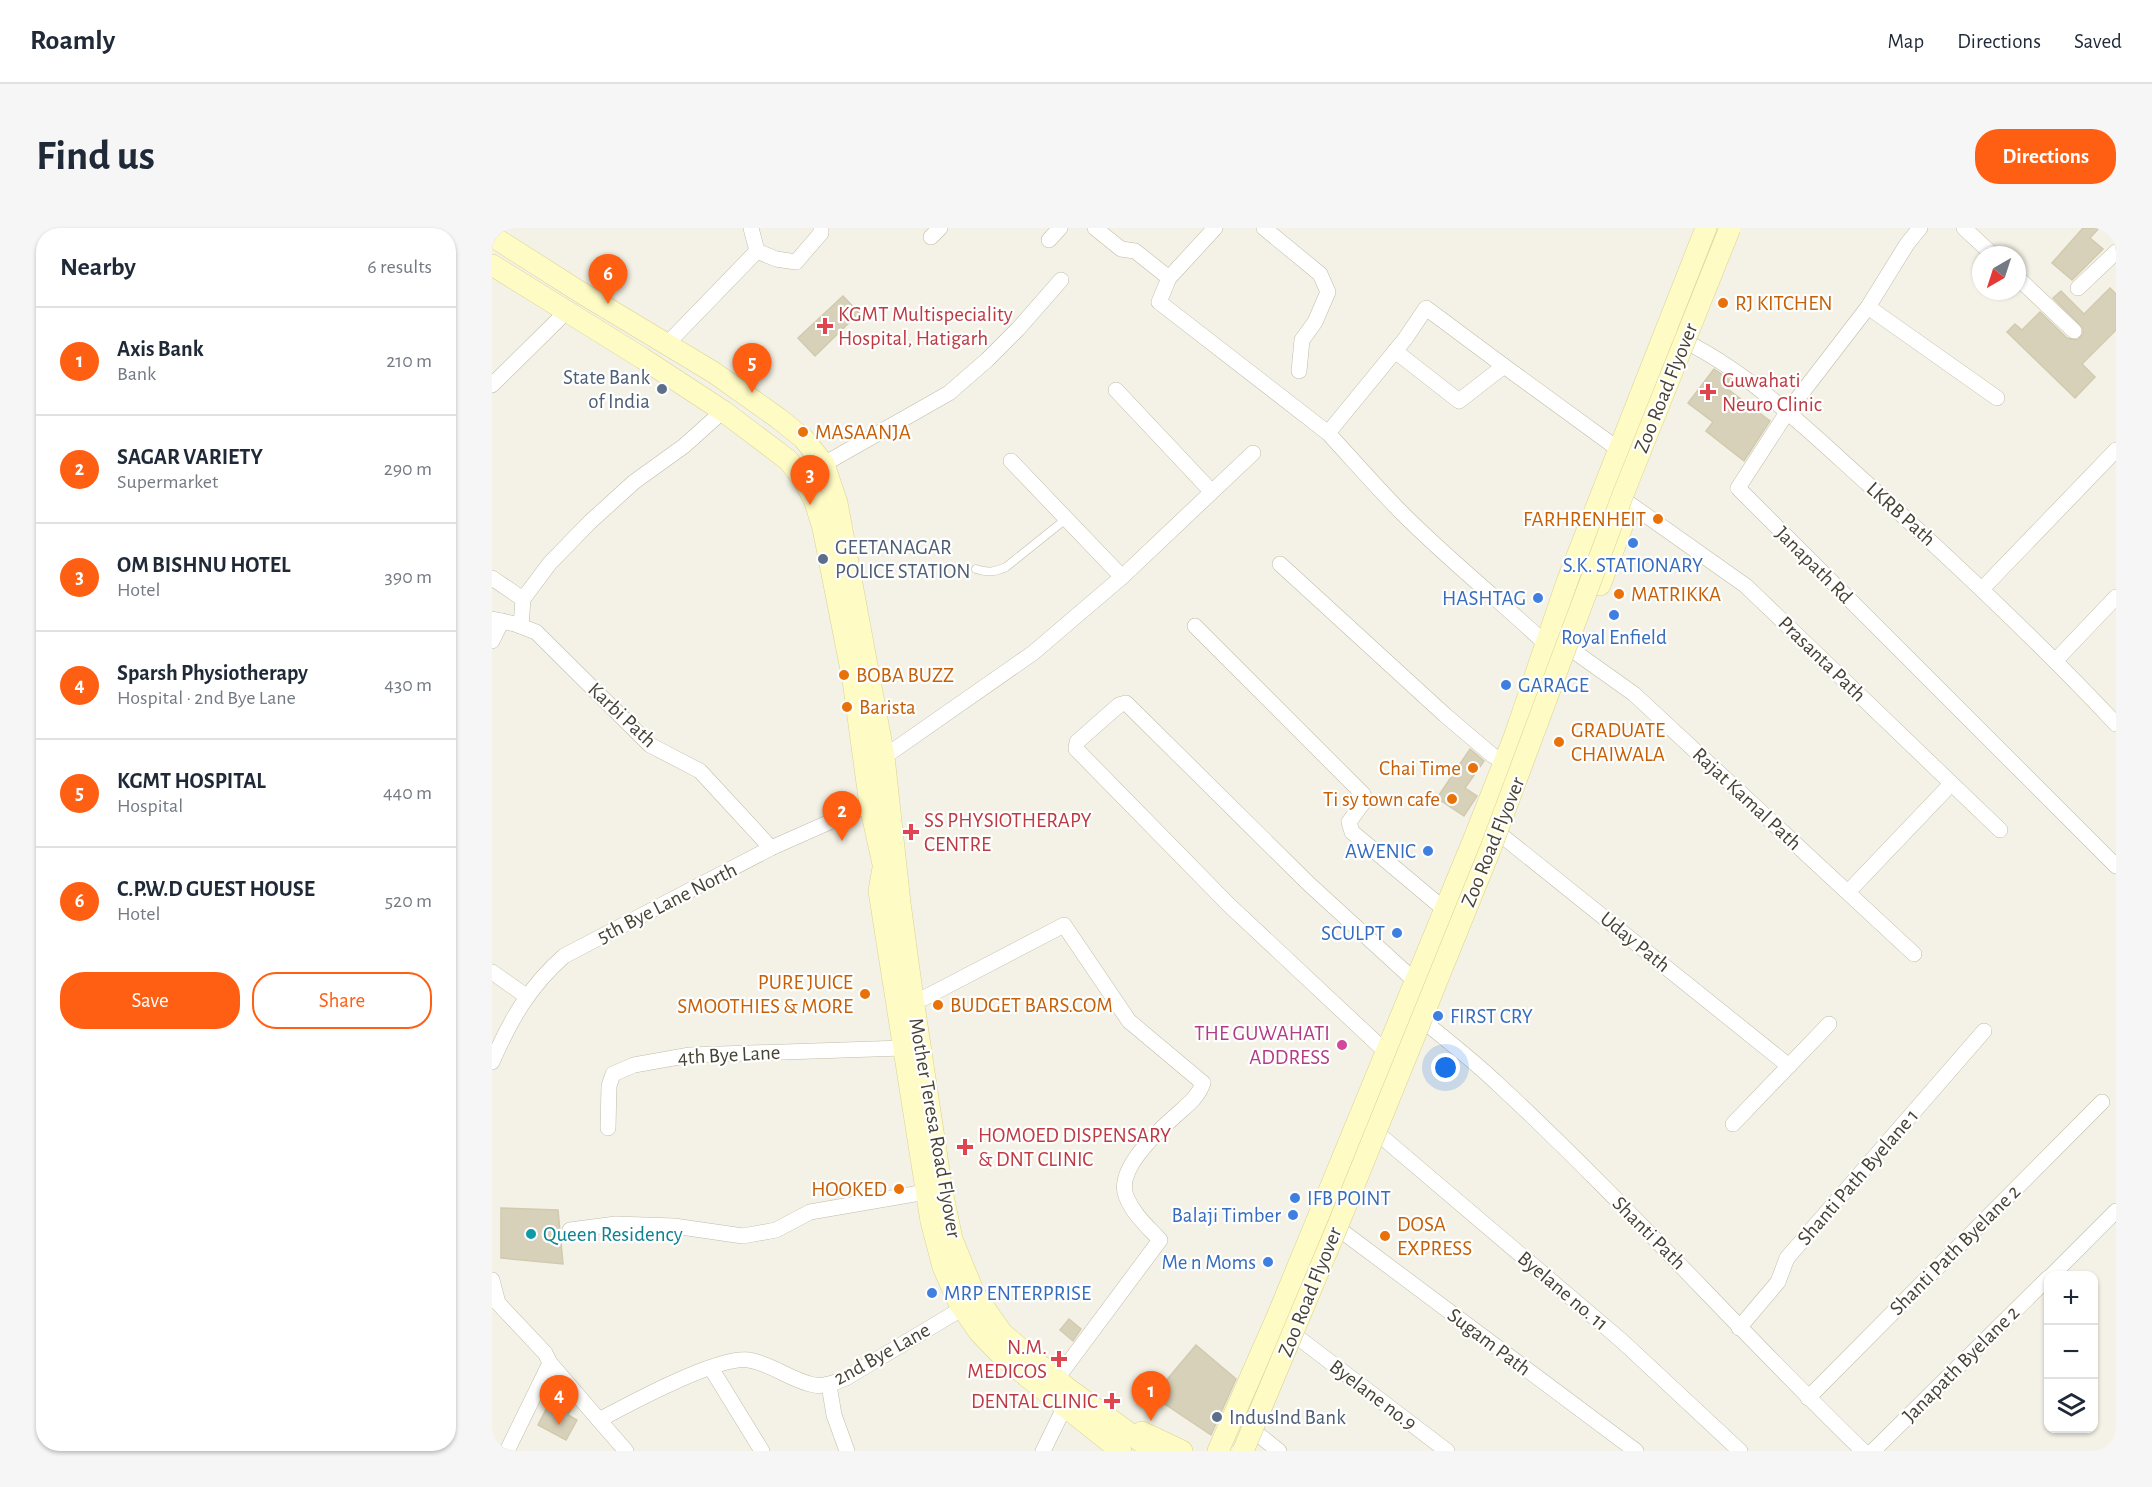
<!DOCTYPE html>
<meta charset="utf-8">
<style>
:root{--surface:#fff;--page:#f6f6f7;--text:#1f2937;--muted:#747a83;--line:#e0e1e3;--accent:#ff5f12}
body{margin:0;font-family:"Alegreya Sans",sans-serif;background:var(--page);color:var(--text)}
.controls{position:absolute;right:18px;bottom:18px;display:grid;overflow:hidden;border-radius:12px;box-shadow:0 2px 4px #0004}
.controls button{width:54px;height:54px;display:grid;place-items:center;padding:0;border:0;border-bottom:2px solid var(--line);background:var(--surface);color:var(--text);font:30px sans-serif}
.compass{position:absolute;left:1480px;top:18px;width:54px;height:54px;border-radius:50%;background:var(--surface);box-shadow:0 2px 4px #0004;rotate:219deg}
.you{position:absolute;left:954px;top:840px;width:21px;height:21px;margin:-15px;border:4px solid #fff;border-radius:50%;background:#1a73e8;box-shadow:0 0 0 9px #1a73e833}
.badge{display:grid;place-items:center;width:39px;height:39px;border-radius:50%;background:var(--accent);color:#fff;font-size:20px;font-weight:700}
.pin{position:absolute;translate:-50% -50px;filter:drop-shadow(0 2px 3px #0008)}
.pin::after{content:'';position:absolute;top:32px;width:21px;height:18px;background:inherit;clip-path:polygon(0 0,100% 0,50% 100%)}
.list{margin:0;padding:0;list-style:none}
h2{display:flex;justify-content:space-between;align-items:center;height:78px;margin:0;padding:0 24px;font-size:26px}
h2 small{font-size:20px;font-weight:400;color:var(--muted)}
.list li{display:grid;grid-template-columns:39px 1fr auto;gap:18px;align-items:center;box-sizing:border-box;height:108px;padding:0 24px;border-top:2px solid var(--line)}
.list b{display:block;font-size:22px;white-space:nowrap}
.list p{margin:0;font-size:20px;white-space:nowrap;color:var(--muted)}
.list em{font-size:20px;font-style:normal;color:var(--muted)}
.actions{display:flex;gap:12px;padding:18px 24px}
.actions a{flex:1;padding:14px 0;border:2px solid var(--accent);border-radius:24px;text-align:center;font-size:21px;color:var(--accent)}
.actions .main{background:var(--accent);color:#fff}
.icon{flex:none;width:33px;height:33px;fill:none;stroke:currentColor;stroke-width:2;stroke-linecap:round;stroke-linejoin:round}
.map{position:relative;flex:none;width:1624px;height:1223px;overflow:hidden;border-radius:24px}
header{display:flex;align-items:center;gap:36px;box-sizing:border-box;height:84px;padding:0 30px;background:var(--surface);border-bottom:2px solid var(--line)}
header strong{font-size:28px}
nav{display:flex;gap:33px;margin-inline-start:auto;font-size:21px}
.intro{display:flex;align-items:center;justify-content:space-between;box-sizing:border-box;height:144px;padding:0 36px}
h1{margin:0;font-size:42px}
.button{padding:15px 27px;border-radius:24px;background:var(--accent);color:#fff;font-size:21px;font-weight:700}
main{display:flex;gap:36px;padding:0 36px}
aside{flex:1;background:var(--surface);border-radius:24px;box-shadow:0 2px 4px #0004}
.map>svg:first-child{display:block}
.building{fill:#d7d1ba;stroke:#d2caad;stroke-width:1.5}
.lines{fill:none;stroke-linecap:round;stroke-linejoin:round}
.lane-casing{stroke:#c0bca8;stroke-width:9}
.street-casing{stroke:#c0bca8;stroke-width:16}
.secondary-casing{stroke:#d8d292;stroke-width:22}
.lane{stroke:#fff;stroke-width:8}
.street{stroke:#fff;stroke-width:15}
.secondary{stroke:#fffbc5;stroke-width:21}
.secondary-bridge-casing{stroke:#d8d292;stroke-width:22;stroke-linecap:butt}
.secondary-bridge{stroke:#fffbc5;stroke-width:21}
.food-dot{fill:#e8710a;stroke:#fff;stroke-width:2}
.health-dot{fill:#e0444e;stroke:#fff;stroke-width:2}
.service-dot{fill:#5c6f8a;stroke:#fff;stroke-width:2}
.shop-dot{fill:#3f7fe0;stroke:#fff;stroke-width:2}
.hotel-dot{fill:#d1479c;stroke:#fff;stroke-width:2}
.culture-dot{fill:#0f9aa8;stroke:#fff;stroke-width:2}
.labels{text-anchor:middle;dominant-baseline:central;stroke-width:4.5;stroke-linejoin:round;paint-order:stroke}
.food-label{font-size:21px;fill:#c56008;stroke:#fff;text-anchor:start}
.health-label{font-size:21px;fill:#be3a42;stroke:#fff;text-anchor:start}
.service-label{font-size:21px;fill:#4e5e75;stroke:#fff;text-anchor:start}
.street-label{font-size:21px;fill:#484335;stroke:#fff}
.shop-label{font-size:21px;fill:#366cbe;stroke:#fff;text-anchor:end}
.hotel-label{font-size:21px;fill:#b23c85;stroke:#fff;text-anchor:end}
.culture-label{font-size:21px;fill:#0d838f;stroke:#fff;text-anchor:start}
</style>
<header>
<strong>Roamly</strong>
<nav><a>Map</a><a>Directions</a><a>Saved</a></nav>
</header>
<div class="intro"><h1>Find us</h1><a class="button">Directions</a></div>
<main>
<aside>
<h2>Nearby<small>6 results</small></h2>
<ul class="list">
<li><span class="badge">1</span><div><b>Axis Bank</b><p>Bank</p></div><em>210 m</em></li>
<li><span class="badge">2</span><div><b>SAGAR VARIETY</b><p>Supermarket</p></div><em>290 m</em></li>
<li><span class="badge">3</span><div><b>OM BISHNU HOTEL</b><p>Hotel</p></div><em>390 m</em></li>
<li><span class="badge">4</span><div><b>Sparsh Physiotherapy</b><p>Hospital · 2nd Bye Lane</p></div><em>430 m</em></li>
<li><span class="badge">5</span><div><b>KGMT HOSPITAL</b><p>Hospital</p></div><em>440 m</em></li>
<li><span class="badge">6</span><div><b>C.P.W.D GUEST HOUSE</b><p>Hotel</p></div><em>520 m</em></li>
</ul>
<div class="actions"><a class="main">Save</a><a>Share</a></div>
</aside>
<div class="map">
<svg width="1624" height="1223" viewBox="0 0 1624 1223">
<rect width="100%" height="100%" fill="#f4f2e6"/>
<!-- building -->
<g class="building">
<polygon points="1591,0 1607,0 1598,10 1611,21 1580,52 1560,35"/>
<polygon points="1618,60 1624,66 1624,102 1590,136 1603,149 1583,170 1515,104 1523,96 1530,102 1548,84 1575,110 1585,112 1591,106 1591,100 1561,70 1569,63 1592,86"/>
<polygon points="351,68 367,85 323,128 306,110"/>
<polygon points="1222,141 1238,152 1233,159 1278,193 1252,233 1214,203 1221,194 1196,175"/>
<polygon points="978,521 992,533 973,560 985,568 972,588 945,570"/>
<polygon points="9,980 66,982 71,1036 9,1030"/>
<polygon points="577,1091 589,1101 581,1113 568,1102"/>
<polygon points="704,1117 744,1151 719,1207 661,1168"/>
<polygon points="60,1170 79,1181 76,1187 85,1192 74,1212 46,1197"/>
</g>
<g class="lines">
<defs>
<path id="lane" d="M484,341C496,345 503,344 514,339L574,291"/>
<g id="street">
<polyline points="259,0 265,23"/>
<polyline points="603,0 629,21 643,23 677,50 723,0"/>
<polyline points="772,0 828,46 836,64 823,94 810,112 807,143"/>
<polyline points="1428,0 1415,16 1376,79 1296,183 1246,260 1624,638"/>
<polyline points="1472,0 1501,27"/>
<polyline points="439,9 448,0"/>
<polyline points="557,12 568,0"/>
<polyline points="265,23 284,31 304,34 329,5 329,0"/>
<polyline points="1525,49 1582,103"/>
<polyline points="677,50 667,74 836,205 913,111 934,80 1012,138"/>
<polyline points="1586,60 1624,24"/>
<polyline points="1376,79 1505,170"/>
<path d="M1184,109C1256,142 1320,206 1378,258C1463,335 1545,412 1624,496"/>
<polyline points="174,117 265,23"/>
<polyline points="903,123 967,173 1012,138 1126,221"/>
<polyline points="0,157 74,84"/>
<polyline points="624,162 719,263"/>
<path d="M836,205C861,232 885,260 911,286C957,332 1007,372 1054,416"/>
<polyline points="519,233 630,349"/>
<polyline points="332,236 457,165 495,132 526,101 569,52"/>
<polyline points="1138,276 1254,358 1508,602"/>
<polyline points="788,336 953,487 1000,527 1012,534"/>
<polyline points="0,350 31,371"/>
<polyline points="1491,360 1624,222"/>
<polyline points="0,391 23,396 44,404 158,517 208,543 279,620"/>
<polyline points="29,398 31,371 58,335 98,294 142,254 192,218 231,183"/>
<polyline points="703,398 871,566 873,572 857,594 860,604 953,682"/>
<polyline points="0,413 10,393"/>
<polyline points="1083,424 1142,466 1422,726"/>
<polyline points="1564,432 1624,369"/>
<polyline points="392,529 541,425 630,349 761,225"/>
<polyline points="999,599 1297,838"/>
<polyline points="1356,664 1459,556"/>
<polyline points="0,744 34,768"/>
<path d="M432,770L572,697L637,793L711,855C706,870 694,878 682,889C664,905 624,942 634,968C641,986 655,998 668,1012L569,1145"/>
<path d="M935,796C960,816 985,836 1008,858C1134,975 1248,1104 1371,1223"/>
<polyline points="894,824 737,677 584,521 585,514 627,477 634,475 817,656 923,753"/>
<path d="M0,834C19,791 37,759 72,728L279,620L385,573"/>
<polyline points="1241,896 1337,796"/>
<polyline points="116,900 117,858 121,846 142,837 198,827 411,820"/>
<polyline points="890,909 1130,1113 1248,1223"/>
<polyline points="78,1002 124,996 182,998 251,1008 284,1002 318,984 434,964"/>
<polyline points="851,1004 1144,1223"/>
<polyline points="1559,1048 1624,983"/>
<polyline points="0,1052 6,1075 53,1125 58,1135 15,1223"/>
<polyline points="1247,1100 1286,1054 1295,1030 1492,803"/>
<polyline points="808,1111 955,1223"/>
<path d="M58,1135L107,1192C137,1176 227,1127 257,1132C280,1136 300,1153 322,1157C333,1159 344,1154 354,1150L471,1080"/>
<polyline points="219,1140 270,1223"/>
<polyline points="337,1157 342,1187 355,1223"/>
<polyline points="1316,1170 1610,874"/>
<polyline points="107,1192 134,1223"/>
<polyline points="767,1207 787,1223"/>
<polyline points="551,1223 573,1178"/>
<polyline points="1381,1223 1556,1050"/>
</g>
<g id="secondary">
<polyline points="0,8 88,64 221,144 286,190 311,210 332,236 345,275 392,529 408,675 421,771 450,963 460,1011 482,1065 510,1105 575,1160 662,1223"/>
<polyline points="0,37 150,130 231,183 296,232 311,251 322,271 331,300 361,452 378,577 391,636"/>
<polyline points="1108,357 1134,288"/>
<polyline points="391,640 387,663 439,993 451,1039 467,1075 487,1104 513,1131 629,1223"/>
<polyline points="650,1204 690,1223"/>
<polyline points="726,1223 785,1089 981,613 1023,507 1076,351 1214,0"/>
</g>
</defs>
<!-- lane casing -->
<use href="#lane" class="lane-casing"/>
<!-- street casing -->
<use href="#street" class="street-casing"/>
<!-- secondary casing -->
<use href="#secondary" class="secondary-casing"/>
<!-- lane -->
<use href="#lane" class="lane"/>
<!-- street -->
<use href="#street" class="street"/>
<!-- secondary -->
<use href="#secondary" class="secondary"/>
<defs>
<polyline id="secondary-bridge" points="751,1223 846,997 998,622 1130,269 1238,0"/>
</defs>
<!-- secondary-bridge casing -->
<use href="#secondary-bridge" class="secondary-bridge-casing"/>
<!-- secondary-bridge -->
<use href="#secondary-bridge" class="secondary-bridge"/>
</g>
<!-- markers -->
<g class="food-dot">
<circle cx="1231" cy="75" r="6"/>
<circle cx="311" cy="204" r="6"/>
<circle cx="1166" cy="291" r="6"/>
<circle cx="1127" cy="366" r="6"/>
<circle cx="352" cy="447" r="6"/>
<circle cx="355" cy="479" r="6"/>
<circle cx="1067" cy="514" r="6"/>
<circle cx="981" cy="540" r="6"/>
<circle cx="960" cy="571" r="6"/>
<circle cx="373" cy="766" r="6"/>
<circle cx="446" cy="777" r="6"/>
<circle cx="407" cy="961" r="6"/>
<circle cx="893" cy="1008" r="6"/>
</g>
<g class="health-dot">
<path d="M330 89h6v6h6v6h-6v6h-6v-6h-6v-6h6z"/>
<path d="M1213 155h6v6h6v6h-6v6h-6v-6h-6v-6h6z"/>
<path d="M416 595h6v6h6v6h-6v6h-6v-6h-6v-6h6z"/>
<path d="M470 910h6v6h6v6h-6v6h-6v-6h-6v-6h6z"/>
<path d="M564 1122h6v6h6v6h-6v6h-6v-6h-6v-6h6z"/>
<path d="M617 1164h6v6h6v6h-6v6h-6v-6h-6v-6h6z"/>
</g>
<g class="service-dot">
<circle cx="170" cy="161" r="6"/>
<circle cx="331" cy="331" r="6"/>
<circle cx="725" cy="1189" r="6"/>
</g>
<g class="shop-dot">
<circle cx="1141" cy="315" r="6"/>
<circle cx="1046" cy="370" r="6"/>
<circle cx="1122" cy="387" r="6"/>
<circle cx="1014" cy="457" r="6"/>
<circle cx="936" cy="623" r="6"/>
<circle cx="905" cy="705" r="6"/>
<circle cx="946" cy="788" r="6"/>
<circle cx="803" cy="970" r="6"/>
<circle cx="801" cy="987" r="6"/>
<circle cx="776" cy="1034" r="6"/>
<circle cx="440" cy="1065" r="6"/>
</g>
<circle class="hotel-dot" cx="850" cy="817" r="6"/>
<circle class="culture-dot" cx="39" cy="1006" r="6"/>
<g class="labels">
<!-- food labels -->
<g class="food-label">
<text x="1243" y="75">RJ KITCHEN</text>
<text x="323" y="204">MASAANJA</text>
<text x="1154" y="291" text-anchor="end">FARHRENHEIT</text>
<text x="1139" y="366">MATRIKKA</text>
<text x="364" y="447">BOBA BUZZ</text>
<text x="367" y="479">Barista</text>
<text x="1079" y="502">GRADUATE<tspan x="1079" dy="24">CHAIWALA</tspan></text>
<text x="969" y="540" text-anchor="end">Chai Time</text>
<text x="948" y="571" text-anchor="end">Ti sy town cafe</text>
<text x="361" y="754" text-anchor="end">PURE JUICE<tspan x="361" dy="24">SMOOTHIES &amp; MORE</tspan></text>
<text x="458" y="777">BUDGET BARS.COM</text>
<text x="395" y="961" text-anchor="end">HOOKED</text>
<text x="905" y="996">DOSA<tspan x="905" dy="24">EXPRESS</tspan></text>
</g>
<!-- health labels -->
<g class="health-label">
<text x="346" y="86">KGMT Multispeciality<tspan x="346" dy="24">Hospital, Hatigarh</tspan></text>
<text x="1230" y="152">Guwahati<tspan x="1230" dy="24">Neuro Clinic</tspan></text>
<text x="432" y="592">SS PHYSIOTHERAPY<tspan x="432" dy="24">CENTRE</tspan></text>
<text x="486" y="907">HOMOED DISPENSARY<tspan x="486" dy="24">&amp; DNT CLINIC</tspan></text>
<text x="555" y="1119" text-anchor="end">N.M.<tspan x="555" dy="24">MEDICOS</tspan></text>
<text x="606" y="1173" text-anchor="end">DENTAL CLINIC</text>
</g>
<!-- service labels -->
<g class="service-label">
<text x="158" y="149" text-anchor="end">State Bank<tspan x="158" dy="24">of India</tspan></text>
<text x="343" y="319">GEETANAGAR<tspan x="343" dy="24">POLICE STATION</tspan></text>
<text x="737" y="1189">IndusInd Bank</text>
</g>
<!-- street labels -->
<g class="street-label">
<text transform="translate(1174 160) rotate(-68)">Zoo Road Flyover</text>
<text transform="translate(1409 286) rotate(42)">LKRB Path</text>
<text transform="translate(1322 337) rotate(45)">Janapath Rd</text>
<text transform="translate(1330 431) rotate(44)">Prasanta Path</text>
<text transform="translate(130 487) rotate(43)">Karbi Path</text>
<text transform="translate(1255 571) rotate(43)">Rajat Kamal Path</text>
<text transform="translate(1001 614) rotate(-68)">Zoo Road Flyover</text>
<text transform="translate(175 675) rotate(-27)">5th Bye Lane North</text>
<text transform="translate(1143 714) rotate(39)">Uday Path</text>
<text transform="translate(237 827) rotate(-3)">4th Bye Lane</text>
<text transform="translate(443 900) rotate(80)">Mother Teresa Road Flyover</text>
<text transform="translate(1366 949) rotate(-49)">Shanti Path Byelane 1</text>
<text transform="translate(1157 1005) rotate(45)">Shanti Path</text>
<text transform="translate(1463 1022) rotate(-45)">Shanti Path Byelane 2</text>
<text transform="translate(1071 1063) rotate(40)">Byelane no. 11</text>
<text transform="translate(818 1064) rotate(-68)">Zoo Road Flyover</text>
<text transform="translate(997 1114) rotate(37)">Sugam Path</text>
<text transform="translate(390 1126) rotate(-29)">2nd Bye Lane</text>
<text transform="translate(1469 1136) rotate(-45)">Janapath Byelane 2</text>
<text transform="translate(881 1167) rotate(37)">Byelane no.9</text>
</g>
<!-- shop labels -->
<g class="shop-label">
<text x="1141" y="337" text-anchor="middle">S.K. STATIONARY</text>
<text x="1034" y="370">HASHTAG</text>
<text x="1122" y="409" text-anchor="middle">Royal Enfield</text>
<text x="1026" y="457" text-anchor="start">GARAGE</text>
<text x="924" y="623">AWENIC</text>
<text x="893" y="705">SCULPT</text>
<text x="958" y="788" text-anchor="start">FIRST CRY</text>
<text x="815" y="970" text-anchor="start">IFB POINT</text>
<text x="789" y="987">Balaji Timber</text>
<text x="764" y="1034">Me n Moms</text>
<text x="452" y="1065" text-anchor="start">MRP ENTERPRISE</text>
</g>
<!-- hotel labels -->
<g class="hotel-label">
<text x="838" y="805">THE GUWAHATI<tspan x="838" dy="24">ADDRESS</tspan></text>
</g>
<!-- culture labels -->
<g class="culture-label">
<text x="51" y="1006">Queen Residency</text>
</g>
</g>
</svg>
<div class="controls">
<button>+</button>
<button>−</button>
<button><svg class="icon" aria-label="layers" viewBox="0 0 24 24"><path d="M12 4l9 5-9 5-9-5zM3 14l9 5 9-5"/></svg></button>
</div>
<svg class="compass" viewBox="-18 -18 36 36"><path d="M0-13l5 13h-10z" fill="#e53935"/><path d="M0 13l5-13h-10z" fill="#747a83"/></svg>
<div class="you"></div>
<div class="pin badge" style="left:659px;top:1193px">1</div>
<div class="pin badge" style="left:350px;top:613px">2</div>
<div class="pin badge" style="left:318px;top:277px">3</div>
<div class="pin badge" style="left:67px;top:1197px">4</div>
<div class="pin badge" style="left:260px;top:165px">5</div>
<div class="pin badge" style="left:116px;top:76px">6</div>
</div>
</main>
